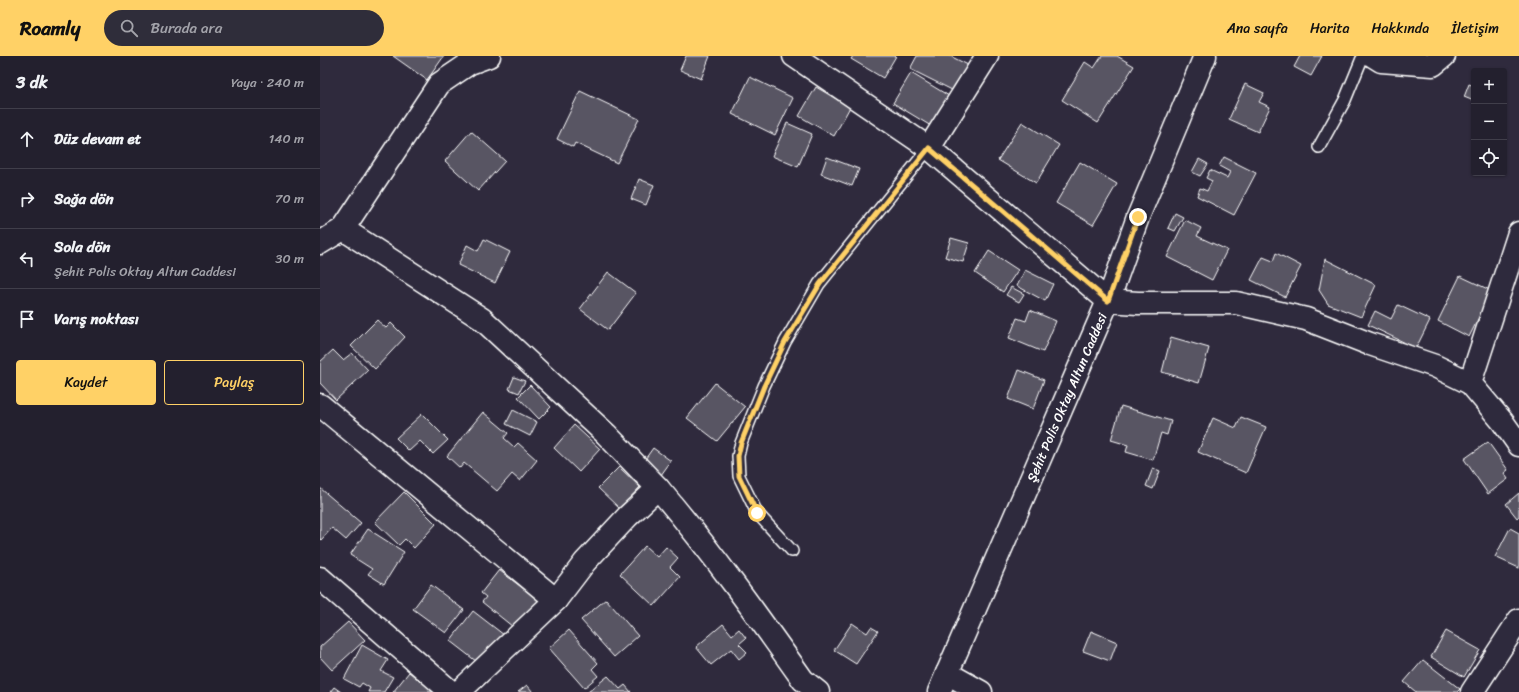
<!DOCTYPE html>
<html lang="tr">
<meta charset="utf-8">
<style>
:root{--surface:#23202e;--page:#2f2d3a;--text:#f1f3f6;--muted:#a3a3aa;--line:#403e4a;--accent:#ffd166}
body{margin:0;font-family:Sriracha,sans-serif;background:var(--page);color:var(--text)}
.controls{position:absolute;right:12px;top:12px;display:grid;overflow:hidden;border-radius:4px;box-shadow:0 1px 3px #0004}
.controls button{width:36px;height:36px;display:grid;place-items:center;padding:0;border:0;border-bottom:1px solid var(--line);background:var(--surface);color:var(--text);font:20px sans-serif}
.stop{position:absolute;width:12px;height:12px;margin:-9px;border:3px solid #ffd166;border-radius:50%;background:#fff}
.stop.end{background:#ffd166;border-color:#fff;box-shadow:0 1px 4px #0008}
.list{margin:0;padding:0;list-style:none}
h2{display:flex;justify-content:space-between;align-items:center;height:52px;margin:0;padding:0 16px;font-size:17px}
h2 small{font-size:13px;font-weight:400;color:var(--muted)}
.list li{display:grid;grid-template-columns:26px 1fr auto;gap:12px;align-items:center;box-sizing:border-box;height:60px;padding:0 16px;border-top:1px solid var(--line)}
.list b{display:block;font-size:15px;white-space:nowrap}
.list p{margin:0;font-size:13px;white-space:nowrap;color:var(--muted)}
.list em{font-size:13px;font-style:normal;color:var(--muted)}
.actions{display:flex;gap:8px;padding:12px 16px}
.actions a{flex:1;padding:9px 0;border:1px solid var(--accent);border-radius:4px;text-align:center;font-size:14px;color:var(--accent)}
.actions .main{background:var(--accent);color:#111}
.icon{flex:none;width:22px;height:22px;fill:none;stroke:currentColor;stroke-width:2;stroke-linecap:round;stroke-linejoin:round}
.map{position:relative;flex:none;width:1199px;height:636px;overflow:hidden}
header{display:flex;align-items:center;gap:24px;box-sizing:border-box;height:56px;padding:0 20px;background:var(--accent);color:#111}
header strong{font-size:19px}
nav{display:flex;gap:22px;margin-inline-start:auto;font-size:14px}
.search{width:280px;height:36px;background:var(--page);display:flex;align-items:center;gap:10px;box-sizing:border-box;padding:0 14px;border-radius:22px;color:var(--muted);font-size:15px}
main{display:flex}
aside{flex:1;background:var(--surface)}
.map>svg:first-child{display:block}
.building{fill:#595564;stroke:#fff}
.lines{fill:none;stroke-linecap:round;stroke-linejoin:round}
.lane-casing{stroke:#fff;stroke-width:14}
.street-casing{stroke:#fff;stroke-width:25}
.secondary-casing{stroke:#fff;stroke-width:25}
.lane{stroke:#2f2a3d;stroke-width:11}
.street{stroke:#2f2a3d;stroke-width:22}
.secondary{stroke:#2f2a3d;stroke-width:22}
.route{stroke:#ffd166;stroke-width:5}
.labels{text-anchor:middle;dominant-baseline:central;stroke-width:4;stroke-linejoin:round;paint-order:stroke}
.street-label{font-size:13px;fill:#fff;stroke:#2f2a3d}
</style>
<header>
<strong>Roamly</strong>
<div class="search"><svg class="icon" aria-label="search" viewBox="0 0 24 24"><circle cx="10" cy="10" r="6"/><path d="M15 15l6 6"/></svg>Burada ara</div>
<nav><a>Ana sayfa</a><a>Harita</a><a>Hakkında</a><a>İletişim</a></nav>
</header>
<main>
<aside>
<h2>3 dk<small>Yaya · 240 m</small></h2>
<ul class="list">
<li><svg class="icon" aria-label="ahead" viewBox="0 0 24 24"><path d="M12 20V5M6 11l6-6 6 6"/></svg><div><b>Düz devam et</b></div><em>140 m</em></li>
<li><svg class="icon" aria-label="right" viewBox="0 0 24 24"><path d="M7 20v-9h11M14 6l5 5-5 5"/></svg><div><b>Sağa dön</b></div><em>70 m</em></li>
<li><svg class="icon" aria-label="left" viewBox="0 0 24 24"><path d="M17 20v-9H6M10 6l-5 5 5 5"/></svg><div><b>Sola dön</b><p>Şehit Polis Oktay Altun Caddesi</p></div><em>30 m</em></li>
<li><svg class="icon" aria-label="arrive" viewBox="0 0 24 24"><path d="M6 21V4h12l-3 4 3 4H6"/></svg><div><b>Varış noktası</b></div></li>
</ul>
<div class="actions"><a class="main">Kaydet</a><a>Paylaş</a></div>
</aside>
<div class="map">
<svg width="1199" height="636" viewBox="0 0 1199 636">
<rect width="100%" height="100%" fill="#2f2a3d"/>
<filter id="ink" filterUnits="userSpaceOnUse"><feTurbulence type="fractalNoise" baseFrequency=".025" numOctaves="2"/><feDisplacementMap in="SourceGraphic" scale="8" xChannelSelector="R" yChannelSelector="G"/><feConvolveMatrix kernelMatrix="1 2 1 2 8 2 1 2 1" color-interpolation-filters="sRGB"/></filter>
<g filter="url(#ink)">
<!-- building -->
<g class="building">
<polygon points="73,0 124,0 107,24"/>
<polygon points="366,0 390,0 381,23 360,14"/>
<polygon points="533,0 576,0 563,22 531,3"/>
<polygon points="597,0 630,0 648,9 634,35 590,13"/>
<polygon points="782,0 797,0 814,10 778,67 742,44 765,6 774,12"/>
<polygon points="980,0 1002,0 991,20 974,11"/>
<polygon points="591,17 629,40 611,70 573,47"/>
<polygon points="430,21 473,42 455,79 412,58"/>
<polygon points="925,28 944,37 939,46 950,51 938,76 909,63"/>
<polygon points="1149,28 1154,30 1154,45 1144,41"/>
<polygon points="496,31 530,51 514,80 479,60"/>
<polygon points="260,35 319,63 297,107 255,87 253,91 237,83"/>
<polygon points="702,66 739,89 716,127 678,104"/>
<polygon points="467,67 492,78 478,111 452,100"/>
<polygon points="151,75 185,105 158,135 125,105"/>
<polygon points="507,101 539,113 532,130 501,118"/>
<polygon points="904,101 936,117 914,159 877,140 880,132 887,135 892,125 886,122 890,114 907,122 910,116 899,110"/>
<polygon points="879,103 888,108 880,120 872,116"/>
<polygon points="760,106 797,128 773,169 736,147"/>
<polygon points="319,123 334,129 326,149 311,143"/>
<polygon points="855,157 863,161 855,175 848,172"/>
<polygon points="865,164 881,172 877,180 907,194 892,224 847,201"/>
<polygon points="631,182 649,187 643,206 625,201"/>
<polygon points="164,183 190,196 175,227 138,209 147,189 158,195"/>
<polygon points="669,195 698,214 683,236 655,217"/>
<polygon points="956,197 981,210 965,241 931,224 943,201 953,205"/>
<polygon points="1005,203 1056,229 1041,261 1008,248 999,234"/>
<polygon points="705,214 733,228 725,245 697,230"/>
<polygon points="288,216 316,237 288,274 260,253"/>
<polygon points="1140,220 1172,235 1149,281 1118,265"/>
<polygon points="691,231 704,238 699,246 686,239"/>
<polygon points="1078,249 1110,264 1096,292 1048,269 1055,255 1071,263"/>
<polygon points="710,254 736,265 723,296 689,282 697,262 706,265"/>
<polygon points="57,264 66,272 71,267 85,281 55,313 31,290"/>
<polygon points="851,281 889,292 879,327 842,316"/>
<polygon points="13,294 23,304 32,297 48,314 16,344 0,327 0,306"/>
<polygon points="699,314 724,324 713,353 688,343"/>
<polygon points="194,321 205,325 199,337 189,333"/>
<polygon points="395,327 425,351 397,385 367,362"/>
<polygon points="210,329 231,351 219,363 198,341"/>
<polygon points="801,350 851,365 847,379 841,377 833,404 806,396 808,389 791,384"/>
<polygon points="193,354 217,366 210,380 186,368"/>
<polygon points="163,356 188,377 184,382 194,391 198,387 217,404 200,425 192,418 177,435 144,407 140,412 127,400"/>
<polygon points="102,358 128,384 113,398 100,385 89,395 76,382"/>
<polygon points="921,361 946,371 926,417 878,396 893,362 916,372"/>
<polygon points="254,369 280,393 259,416 234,392"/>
<polygon points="1168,386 1188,414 1184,417 1188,423 1168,438 1144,403"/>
<polygon points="333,392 351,405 341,419 323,406"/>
<polygon points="299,411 320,431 300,453 278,432"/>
<polygon points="833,412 840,415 833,433 826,430"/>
<polygon points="0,432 41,467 26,484 12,472 1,484 0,483"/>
<polygon points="84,436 116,468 94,492 85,483 79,489 55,466"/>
<polygon points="1199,437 1199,460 1197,462 1186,448"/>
<polygon points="1190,472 1199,477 1199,512 1175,501"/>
<polygon points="48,473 84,496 64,528 48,518 52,513 30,499"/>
<polygon points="325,490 337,501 346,491 358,502 350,511 360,521 334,550 300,518"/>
<polygon points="179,514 221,546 198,575 162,546 166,541 161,537"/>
<polygon points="111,529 144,554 126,577 93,553"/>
<polygon points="286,543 318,580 294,601 261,564"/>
<polygon points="153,555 184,579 161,609 130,585"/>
<polygon points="28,566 45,584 12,614 0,601 0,591"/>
<polygon points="532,567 547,577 551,571 558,575 536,608 514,594"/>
<polygon points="403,568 412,579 419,573 426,582 419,588 427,596 419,603 411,593 391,609 376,591"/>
<polygon points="249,574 278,607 272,613 278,620 264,632 229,592"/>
<polygon points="771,575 797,586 790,605 763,595"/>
<polygon points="1126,575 1160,594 1144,621 1111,601"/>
<polygon points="42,589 68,604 61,615 73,621 64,636 48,636 50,632 42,627 39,631 24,623"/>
<polygon points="1103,604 1140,633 1137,636 1096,636 1084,626"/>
<polygon points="89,616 114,636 73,636"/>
<polygon points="288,620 300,633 305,629 311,636 268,636"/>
<polygon points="207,629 213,636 198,636"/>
<polygon points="14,631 21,636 10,636"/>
</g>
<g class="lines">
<defs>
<g id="lane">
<polyline points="999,91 1025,44 1043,0"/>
<polyline points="472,495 437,457 419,420 418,400 421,387 444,330 465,286 499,228 609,92"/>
</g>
<g id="street">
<polyline points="474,0 609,92 788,245 818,247 916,247 986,263 1050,288 1115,310 1150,327 1182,365 1199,389"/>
<polyline points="1053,0 1061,5 1113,9 1124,0"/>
<polyline points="609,92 667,0"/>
<polyline points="23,173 162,263 286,378 338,432 308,460 265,506 236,544 139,636"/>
<polyline points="0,187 23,173 119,28 150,7 169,0"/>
<polyline points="1150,327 1199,177"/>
<polyline points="0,349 236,544"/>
<path d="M338,432C390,493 437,559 483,624L498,636"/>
<polyline points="0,522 131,636"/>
<polyline points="627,617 661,636"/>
<polyline points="1152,636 1199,564"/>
</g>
<g id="secondary">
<path id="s1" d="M619,636L788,245L818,161L885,0"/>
</g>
</defs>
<!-- lane casing -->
<use href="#lane" class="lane-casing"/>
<!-- street casing -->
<use href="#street" class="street-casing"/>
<!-- secondary casing -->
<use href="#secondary" class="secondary-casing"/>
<!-- lane -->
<use href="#lane" class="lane"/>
<!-- street -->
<use href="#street" class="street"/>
<!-- secondary -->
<use href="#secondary" class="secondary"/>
</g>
</g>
<g class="lines" filter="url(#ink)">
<!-- route -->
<polyline class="route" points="437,457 419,420 418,400 421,387 444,330 465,286 500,228 609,92 788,245 818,161"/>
</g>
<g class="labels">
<!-- street labels -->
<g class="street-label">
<text stroke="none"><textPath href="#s1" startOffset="321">Şehit Polis Oktay Altun Caddesi</textPath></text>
</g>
</g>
</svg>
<div class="controls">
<button>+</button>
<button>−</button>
<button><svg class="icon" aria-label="locate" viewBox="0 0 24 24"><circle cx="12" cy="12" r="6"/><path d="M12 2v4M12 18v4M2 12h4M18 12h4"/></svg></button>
</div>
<div class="stop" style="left:437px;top:457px"></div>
<div class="stop end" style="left:818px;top:161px"></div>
</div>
</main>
